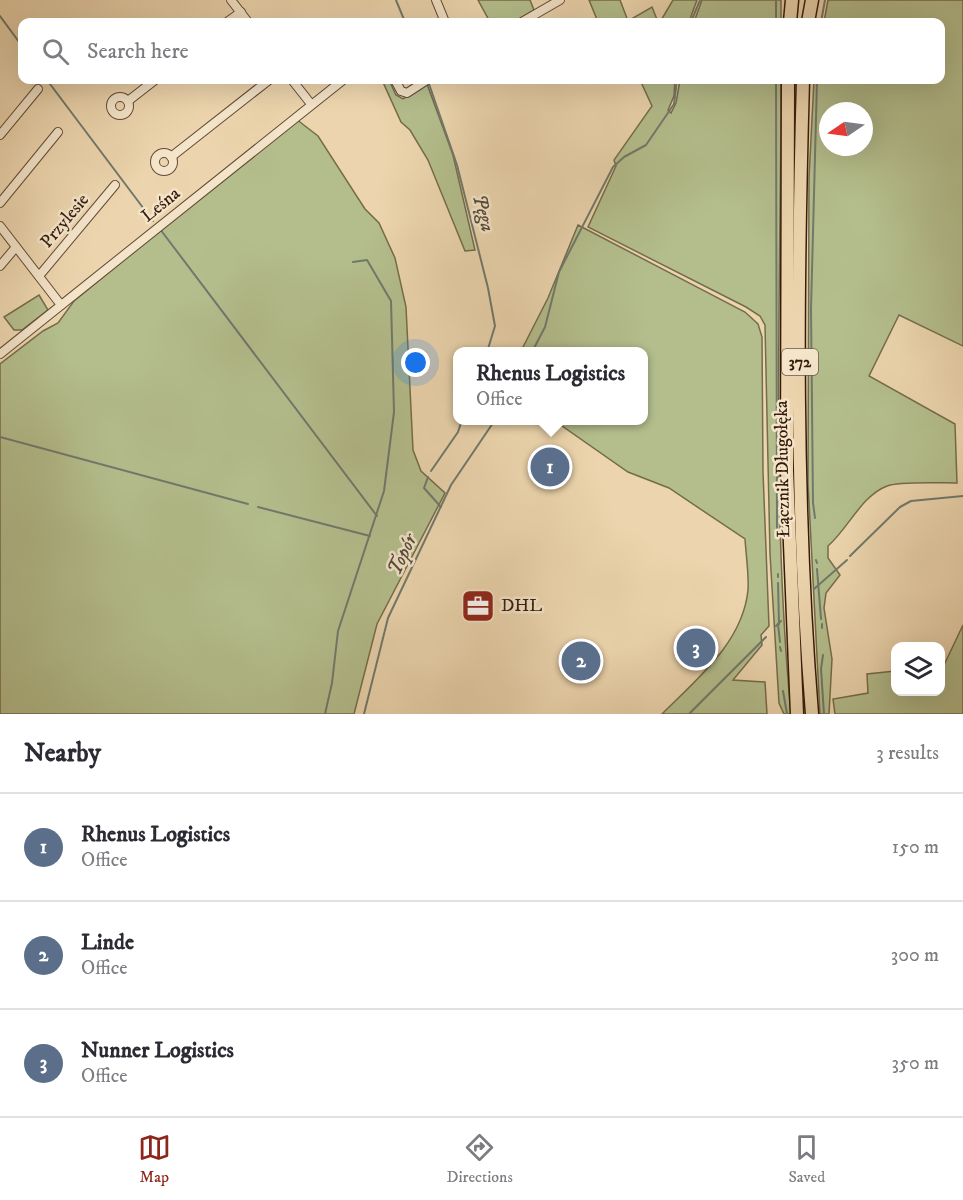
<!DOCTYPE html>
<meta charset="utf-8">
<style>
:root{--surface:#fff;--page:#f7f7f7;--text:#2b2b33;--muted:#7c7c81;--line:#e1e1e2;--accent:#8f2418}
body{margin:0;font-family:"IM FELL DW Pica",serif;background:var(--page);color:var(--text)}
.controls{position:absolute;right:18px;bottom:18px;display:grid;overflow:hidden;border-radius:12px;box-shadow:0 6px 24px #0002}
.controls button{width:54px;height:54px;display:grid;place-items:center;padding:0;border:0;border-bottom:2px solid var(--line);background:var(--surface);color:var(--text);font:30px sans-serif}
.compass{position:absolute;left:819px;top:102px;width:54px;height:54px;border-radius:50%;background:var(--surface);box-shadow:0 6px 24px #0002;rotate:257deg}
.you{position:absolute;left:416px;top:363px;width:21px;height:21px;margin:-15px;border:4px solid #fff;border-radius:50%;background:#1a73e8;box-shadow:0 0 0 9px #1a73e833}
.badge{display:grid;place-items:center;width:39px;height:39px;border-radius:50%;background:var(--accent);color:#fff;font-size:20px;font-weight:700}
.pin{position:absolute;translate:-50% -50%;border:3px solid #fff;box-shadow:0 2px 6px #0006}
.popup{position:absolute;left:453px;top:347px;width:195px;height:78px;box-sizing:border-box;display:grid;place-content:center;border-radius:12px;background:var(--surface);filter:drop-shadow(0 2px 4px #0005);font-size:20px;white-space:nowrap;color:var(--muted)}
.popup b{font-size:22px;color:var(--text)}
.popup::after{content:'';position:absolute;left:50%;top:100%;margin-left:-12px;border:12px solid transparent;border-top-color:var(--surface)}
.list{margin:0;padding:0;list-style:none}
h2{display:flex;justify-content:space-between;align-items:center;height:78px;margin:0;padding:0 24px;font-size:26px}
h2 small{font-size:20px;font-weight:400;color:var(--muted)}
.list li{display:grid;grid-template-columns:39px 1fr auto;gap:18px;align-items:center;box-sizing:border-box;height:108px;padding:0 24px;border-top:2px solid var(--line)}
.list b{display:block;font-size:22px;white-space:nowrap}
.list p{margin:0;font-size:20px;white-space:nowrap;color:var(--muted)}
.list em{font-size:20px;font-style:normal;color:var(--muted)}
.icon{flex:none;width:33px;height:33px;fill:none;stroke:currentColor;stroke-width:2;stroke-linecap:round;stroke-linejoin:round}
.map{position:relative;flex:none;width:963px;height:714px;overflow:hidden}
.search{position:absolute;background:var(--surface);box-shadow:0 6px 24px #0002;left:18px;right:18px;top:18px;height:66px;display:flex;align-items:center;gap:15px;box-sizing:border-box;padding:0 21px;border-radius:12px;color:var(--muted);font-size:22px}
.sheet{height:402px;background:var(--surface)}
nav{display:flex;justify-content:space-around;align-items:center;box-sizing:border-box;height:84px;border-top:2px solid var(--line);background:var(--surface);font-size:16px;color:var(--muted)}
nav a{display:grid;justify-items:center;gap:3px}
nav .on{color:var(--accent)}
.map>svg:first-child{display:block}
.green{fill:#b4be8d;stroke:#756c4c;stroke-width:1.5;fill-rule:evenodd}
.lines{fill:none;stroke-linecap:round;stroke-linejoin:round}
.stream{stroke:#71796c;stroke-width:2}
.minor-casing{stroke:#644a34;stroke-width:10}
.primary-casing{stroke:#361b0b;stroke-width:15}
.minor{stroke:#f3e4ca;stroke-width:8}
.primary{stroke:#ecd5ae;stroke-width:12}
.labels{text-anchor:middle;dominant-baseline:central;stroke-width:5;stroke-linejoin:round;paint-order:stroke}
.shield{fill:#f3e4ca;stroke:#6f5744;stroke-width:1.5}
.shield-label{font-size:16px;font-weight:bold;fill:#361b0b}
.street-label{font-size:18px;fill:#361b0b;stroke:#f3e4ca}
.poi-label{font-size:18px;fill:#361b0b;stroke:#f3e4ca;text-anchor:start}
.water-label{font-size:20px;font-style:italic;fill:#544a3b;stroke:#f3e4ca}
</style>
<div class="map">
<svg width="963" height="714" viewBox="0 0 963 714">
<rect width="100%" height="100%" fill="#ecd5ae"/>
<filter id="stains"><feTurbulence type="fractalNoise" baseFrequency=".00333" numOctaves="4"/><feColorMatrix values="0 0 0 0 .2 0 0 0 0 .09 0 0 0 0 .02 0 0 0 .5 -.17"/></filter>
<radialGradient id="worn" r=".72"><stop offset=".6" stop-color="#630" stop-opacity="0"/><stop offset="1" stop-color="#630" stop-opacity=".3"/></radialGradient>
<!-- green -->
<g class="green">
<polygon points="478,0 530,0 534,10 514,22 490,22"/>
<polygon points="589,0 620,0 628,21 652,7 658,22 598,22"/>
<polygon points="673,0 697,0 689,22 660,22"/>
<polygon points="702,0 781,0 781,22 694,22"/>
<path d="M828,0H963V346L899,315L869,376L955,424L957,483C942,483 899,481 887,486C861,496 848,529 828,546V558L840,575L826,593L824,608L832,659L829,714H820L808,483L809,178L814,80H940V22H824ZM828,111H864V147H828Z"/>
<polygon points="382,80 389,80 396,95 403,99 427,84 453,155 475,250 465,251 428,160 410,130 401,122"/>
<path d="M640,80H675L674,96L668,110L671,113L676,103L680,80H781C781,291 771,503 791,714H784L779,703L770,554L765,325L760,316L746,307L588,227L616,166L614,160L652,106Z"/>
<polygon points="296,119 318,136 365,209 379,223 395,258 406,307 413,450 421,471 445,493 377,624 354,714 0,714 0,364 43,331 58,323 74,301"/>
<path d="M578,225L745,312L758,324L762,337L763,472L769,626L761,635L762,645L733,680L765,682L767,714H662C697,679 743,642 748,590C749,574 746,555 745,539L669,488L628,472L555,421L643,420V352L521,351L548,298Z"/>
<polygon points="39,295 48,310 22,330 14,330 4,317"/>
<polygon points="963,625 963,714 835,714 833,699 868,693 867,674 895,671 896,692 940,692 941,666 944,665"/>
</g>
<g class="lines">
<!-- stream -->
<g class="stream">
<polyline points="396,0 405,22"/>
<polyline points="0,16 22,46"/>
<polyline points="691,22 700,0"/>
<polyline points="776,22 776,0"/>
<polyline points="821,22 825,0"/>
<polyline points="47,80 153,221"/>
<polyline points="776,80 777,533"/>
<polyline points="429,84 457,165 488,288 495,326 487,352"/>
<polyline points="160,229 377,516"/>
<polyline points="532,352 545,327 559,272 613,167 624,157 646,145 674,104 677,80"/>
<polyline points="0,437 248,504"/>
<polyline points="431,471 458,432 462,420"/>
<polyline points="428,477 424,488 441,507"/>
<polyline points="258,507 370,536"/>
<polyline points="815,518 813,503 811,309 817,80"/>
<polyline points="850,556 900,507 911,501 963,496"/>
<polyline points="816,560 817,563"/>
<polyline points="817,569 821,619"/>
<polyline points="778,574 778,577"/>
<polyline points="778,583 779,624"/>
<polyline points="814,589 847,560"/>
<polyline points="778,624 780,642"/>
<polyline points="822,624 822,628"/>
<polyline points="776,626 781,621"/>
<polyline points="780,647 781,651"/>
<polyline points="823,655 821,669 824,714"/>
<polyline points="783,691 787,714"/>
<polyline points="325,714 332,683 338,631 384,491 394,412 391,301 367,260 353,262"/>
<polyline points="364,714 388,618 451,485 495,420"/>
<polyline points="689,714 766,637"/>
</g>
<defs>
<g id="minor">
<polyline points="231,0 248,22"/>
<polyline points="436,0 445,22"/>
<polyline points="227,22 241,12"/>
<polyline points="522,22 560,0"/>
<polyline points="292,80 311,104"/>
<polyline points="395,80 401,91 407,93 427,80"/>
<circle cx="120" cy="106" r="9"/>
<polyline points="128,101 155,80"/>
<polyline points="0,135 38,89"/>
<circle cx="164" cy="162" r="9"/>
<polyline points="171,157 269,80"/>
<polyline points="0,203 58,132"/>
<polyline points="0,226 61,305"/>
<polyline points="0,266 16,247"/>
<polyline points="39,276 115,185"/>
<polyline points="0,354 343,80"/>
</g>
<g id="primary">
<polyline points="790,22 792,0"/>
<polyline points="808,22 812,0"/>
<polyline points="788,80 787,471 797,714"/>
<path d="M803,80C797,291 795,503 812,714"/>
</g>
</defs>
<!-- minor casing -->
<use href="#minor" class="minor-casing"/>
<!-- primary casing -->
<use href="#primary" class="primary-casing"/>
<!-- minor -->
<use href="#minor" class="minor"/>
<!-- primary -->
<use href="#primary" class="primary"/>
</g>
<!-- icons -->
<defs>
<symbol id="office-square" viewBox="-11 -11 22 22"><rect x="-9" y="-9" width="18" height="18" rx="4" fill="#8f2418" stroke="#f3e4ca"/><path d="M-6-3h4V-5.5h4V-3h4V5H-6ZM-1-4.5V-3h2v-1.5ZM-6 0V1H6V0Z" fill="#fff"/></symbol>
</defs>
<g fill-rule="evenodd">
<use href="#office-square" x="459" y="587" width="38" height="38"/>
</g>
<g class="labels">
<!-- shield labels -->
<rect class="shield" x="782" y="349" width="36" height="26" rx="4.5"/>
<g class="shield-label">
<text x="800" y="362">372</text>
</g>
<!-- street labels -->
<g class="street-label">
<text transform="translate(161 205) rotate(-39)">Leśna</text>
<text transform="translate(65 221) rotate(-50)">Przylesie</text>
<text transform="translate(783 469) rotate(-91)">Łącznik Długołęka</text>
</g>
<!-- poi labels -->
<g class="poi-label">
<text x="501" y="606">DHL</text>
</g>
<!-- water labels -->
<g class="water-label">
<text transform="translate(483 213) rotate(76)">Pęga</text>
<text transform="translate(403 555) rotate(-65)">Topór</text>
</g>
</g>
<rect width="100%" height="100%" filter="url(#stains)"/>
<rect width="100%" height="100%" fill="url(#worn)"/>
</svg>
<div class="controls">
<button><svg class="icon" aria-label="layers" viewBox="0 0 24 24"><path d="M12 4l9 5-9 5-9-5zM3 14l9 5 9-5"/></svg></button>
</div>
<svg class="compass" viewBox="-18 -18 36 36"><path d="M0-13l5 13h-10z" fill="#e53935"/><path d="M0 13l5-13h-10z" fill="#7c7c81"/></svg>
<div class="you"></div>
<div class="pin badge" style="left:550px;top:467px;background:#5c6f8a">1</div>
<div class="popup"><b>Rhenus Logistics</b>Office</div>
<div class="pin badge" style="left:581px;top:661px;background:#5c6f8a">2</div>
<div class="pin badge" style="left:696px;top:648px;background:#5c6f8a">3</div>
<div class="search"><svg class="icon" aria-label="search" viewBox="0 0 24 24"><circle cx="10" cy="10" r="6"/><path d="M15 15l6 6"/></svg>Search here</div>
</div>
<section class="sheet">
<h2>Nearby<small>3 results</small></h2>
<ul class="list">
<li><span class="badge" style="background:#5c6f8a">1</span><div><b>Rhenus Logistics</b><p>Office</p></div><em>150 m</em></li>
<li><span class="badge" style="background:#5c6f8a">2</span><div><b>Linde</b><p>Office</p></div><em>300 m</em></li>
<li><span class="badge" style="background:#5c6f8a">3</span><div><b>Nunner Logistics</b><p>Office</p></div><em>350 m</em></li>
</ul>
</section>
<nav>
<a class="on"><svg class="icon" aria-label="map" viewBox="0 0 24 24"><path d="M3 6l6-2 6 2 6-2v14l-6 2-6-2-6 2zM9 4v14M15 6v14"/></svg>Map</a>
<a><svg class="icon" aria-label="directions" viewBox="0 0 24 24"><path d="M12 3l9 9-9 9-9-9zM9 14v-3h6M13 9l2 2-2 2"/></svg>Directions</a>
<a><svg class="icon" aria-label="saved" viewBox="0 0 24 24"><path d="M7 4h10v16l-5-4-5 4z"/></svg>Saved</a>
</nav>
